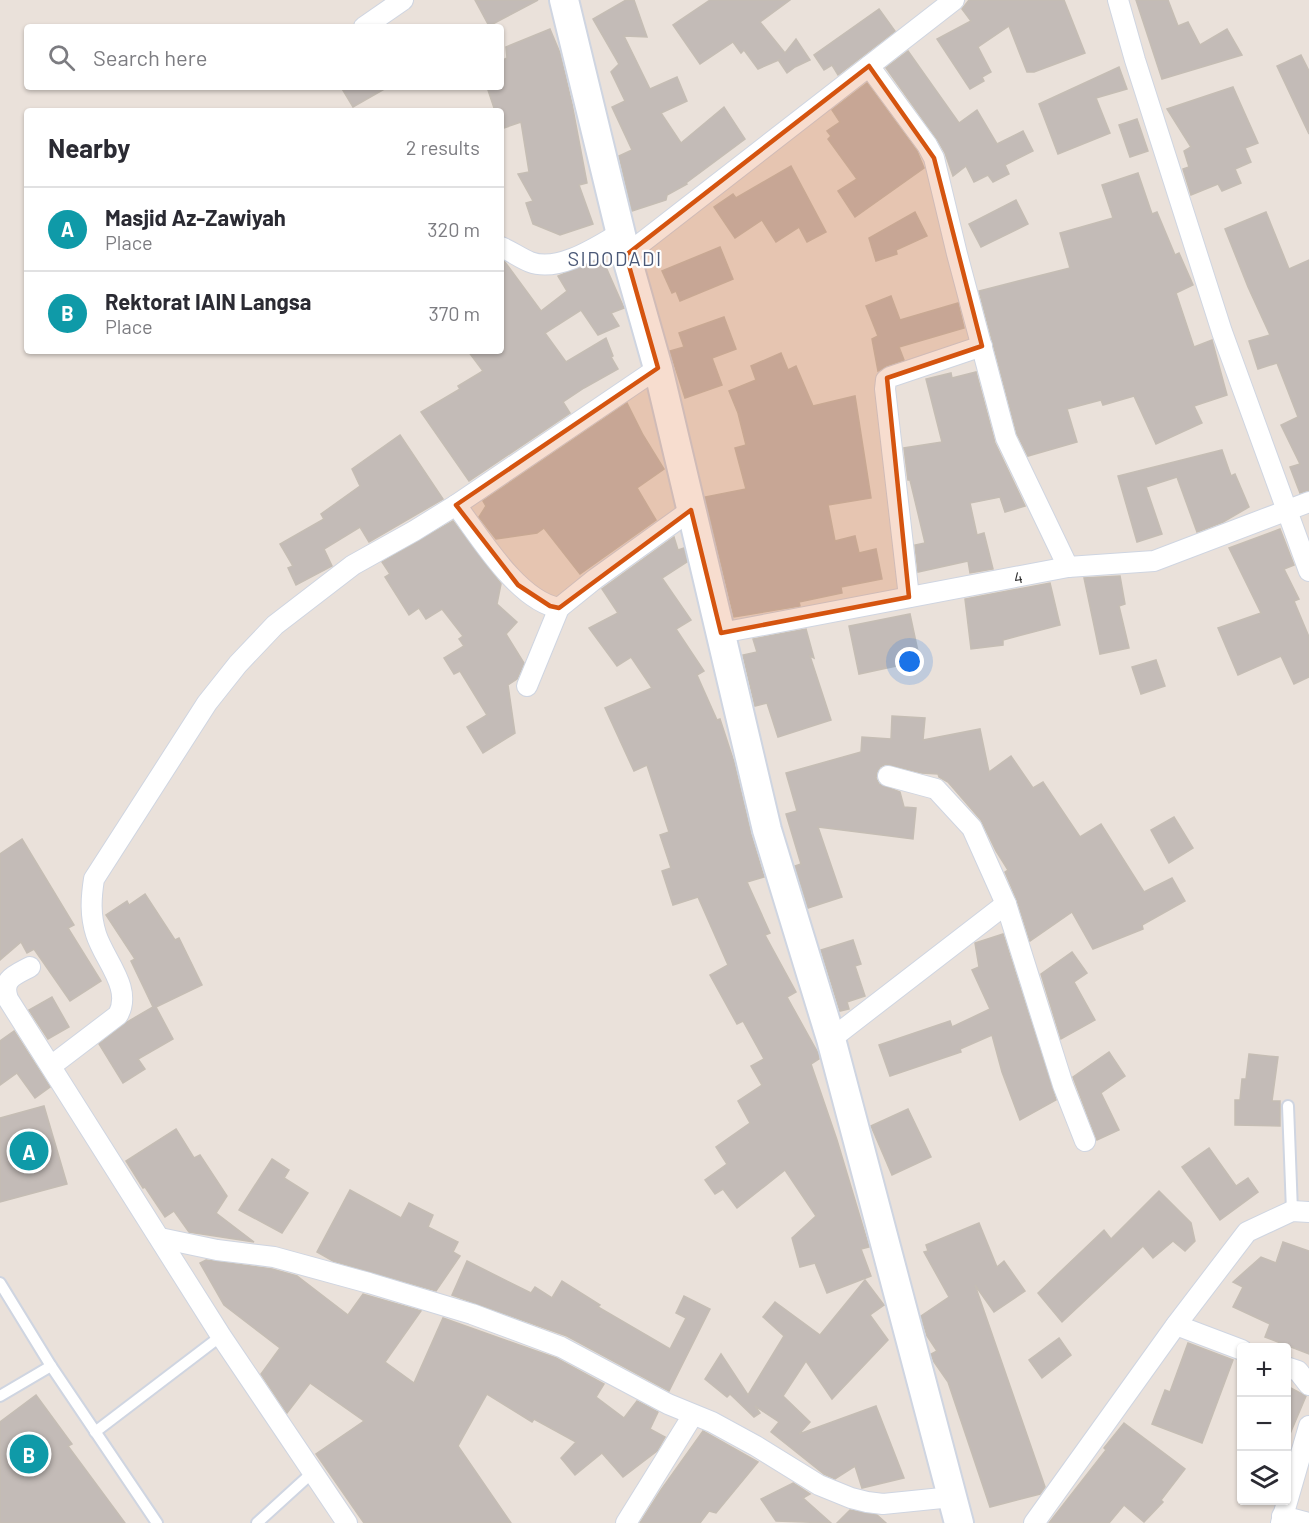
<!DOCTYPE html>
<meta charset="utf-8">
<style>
:root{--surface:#fff;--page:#f2f2f3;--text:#2b2b33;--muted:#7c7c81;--line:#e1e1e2;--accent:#3d76f4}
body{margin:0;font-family:Barlow,sans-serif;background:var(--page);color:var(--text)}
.controls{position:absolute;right:18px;bottom:18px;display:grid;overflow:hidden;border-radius:6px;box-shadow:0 2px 4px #0004}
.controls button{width:54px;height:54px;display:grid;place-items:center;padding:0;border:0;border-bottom:2px solid var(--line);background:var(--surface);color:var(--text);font:30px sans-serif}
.you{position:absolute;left:910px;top:662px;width:21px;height:21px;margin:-15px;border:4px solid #fff;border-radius:50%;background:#1a73e8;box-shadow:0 0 0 9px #1a73e833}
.badge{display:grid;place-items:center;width:39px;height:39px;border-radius:50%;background:var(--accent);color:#fff;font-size:20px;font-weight:700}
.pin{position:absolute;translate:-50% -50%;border:3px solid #fff;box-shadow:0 2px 6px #0006}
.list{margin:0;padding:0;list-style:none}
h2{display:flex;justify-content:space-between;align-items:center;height:78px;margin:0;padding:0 24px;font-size:26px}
h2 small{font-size:20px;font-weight:400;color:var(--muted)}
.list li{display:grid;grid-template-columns:39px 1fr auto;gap:18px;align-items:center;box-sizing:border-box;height:84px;padding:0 24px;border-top:2px solid var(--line)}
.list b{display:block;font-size:22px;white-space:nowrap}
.list p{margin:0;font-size:20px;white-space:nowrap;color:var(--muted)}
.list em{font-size:20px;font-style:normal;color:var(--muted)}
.icon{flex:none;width:33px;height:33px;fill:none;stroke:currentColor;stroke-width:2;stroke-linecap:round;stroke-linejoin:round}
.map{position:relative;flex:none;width:1309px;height:1523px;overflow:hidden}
.search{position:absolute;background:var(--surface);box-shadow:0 2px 4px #0004;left:24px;top:24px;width:480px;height:66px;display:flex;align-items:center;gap:15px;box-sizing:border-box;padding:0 21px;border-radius:6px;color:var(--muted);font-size:22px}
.panel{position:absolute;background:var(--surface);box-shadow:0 2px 4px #0004;left:24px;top:108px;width:480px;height:246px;border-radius:6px}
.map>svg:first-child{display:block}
.building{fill:#c3bbb7;stroke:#c5bdb4;stroke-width:1.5}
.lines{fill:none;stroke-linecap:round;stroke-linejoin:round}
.lane-casing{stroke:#cfd5e1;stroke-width:14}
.street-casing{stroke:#cfd5e1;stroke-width:22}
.secondary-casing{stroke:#cfd5e1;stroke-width:32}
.lane{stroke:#fff;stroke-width:10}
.street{stroke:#fff;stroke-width:20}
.secondary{stroke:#fff;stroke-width:28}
.marked{fill:#d5540f;fill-opacity:0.2;stroke:#d5540f;stroke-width:4.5;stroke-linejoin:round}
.labels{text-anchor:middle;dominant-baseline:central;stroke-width:4.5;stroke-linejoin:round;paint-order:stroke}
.street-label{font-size:16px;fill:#282828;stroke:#fff}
.quarter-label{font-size:20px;letter-spacing:1.5px;fill:#4a5877;stroke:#fff}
</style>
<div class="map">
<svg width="1309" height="1523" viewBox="0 0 1309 1523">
<rect width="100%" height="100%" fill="#eae1da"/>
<!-- building -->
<g class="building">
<polygon points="475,0 538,0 489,26"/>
<polygon points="626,0 634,0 647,37 624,36 650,89 677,77 687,101 661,113 681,143 724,107 745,139 686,183 687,184 667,195 666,200 632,211 619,156 632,150 612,107 625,101 611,72 619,64 593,19"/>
<polygon points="710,0 790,0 760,22 785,53 796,39 810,60 795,67 787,73 779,61 781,59 758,69 744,50 741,53 733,42 700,64 673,25"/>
<polygon points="969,0 1064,0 1085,53 1034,72 1027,72 1009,26 978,47 991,72 982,77 984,81 970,89 937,39 971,21 962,9"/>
<polygon points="1136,0 1168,0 1178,26 1188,22 1200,45 1227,29 1242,55 1162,79"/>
<polygon points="879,9 895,31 838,75 832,65 824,70 814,55"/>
<polygon points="550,29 560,53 572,104 587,183 579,185 593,224 560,235 533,224 526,203 533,201 518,174 529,172 521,122 501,129 501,111 495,111 487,87 501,87 501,61 507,58 506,47"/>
<polygon points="908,51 959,123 977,110 997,144 1023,131 1033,151 1005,165 1009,174 993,182 988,175 974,182 966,166 953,176 945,153 937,139 886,68"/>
<polygon points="1301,55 1309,71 1309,134 1277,66"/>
<polygon points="1119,67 1127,89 1096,98 1110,133 1058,154 1039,104"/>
<polygon points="867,83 917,151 924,168 855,217 838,191 857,179 828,139 831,136 827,131 840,122 832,110"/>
<polygon points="341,87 388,87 353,107"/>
<polygon points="1233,87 1258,143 1245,148 1251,162 1235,169 1241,183 1222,191 1218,184 1191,195 1183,169 1189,167 1184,151 1191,147 1167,109"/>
<polygon points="1137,119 1148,151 1130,157 1119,125"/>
<polygon points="791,166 826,232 807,242 799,227 776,242 762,220 735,238 714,207 733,194 736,198"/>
<polygon points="1138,173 1152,214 1157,212 1175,255 1179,253 1193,285 1176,293 1194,347 1212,340 1227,395 1194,406 1202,423 1156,444 1134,396 1103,405 1101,400 1067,409 1077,442 1028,456 1017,434 979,291 1070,268 1060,233 1113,218 1102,185"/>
<polygon points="1016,200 1028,224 981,247 969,224"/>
<polygon points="915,212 927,236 896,250 897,254 876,261 869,238"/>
<polygon points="1266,212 1289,269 1309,260 1309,490 1300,493 1290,467 1300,464 1281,425 1298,417 1277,363 1258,369 1249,341 1270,335 1248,287 1225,229"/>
<polygon points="720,247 733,279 680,301 676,291 672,293 662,271"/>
<polygon points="602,258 624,308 611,313 619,326 598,335 581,310 545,333 566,362 606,338 613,356 611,357 618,369 584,388 563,402 570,413 469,481 421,412 460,389 458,386 483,371 468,351 501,351 501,260 505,262 541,311 567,291 558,276"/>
<polygon points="891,296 900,320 958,303 964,328 899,347 904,360 886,366 878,371 872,339 878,336 866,306"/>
<polygon points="724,317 736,349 712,358 722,385 685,398 670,351 684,347 679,333"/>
<polygon points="781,353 788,370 796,366 813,406 855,396 871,498 828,505 835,541 855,536 859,553 876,549 882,579 841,587 842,593 799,602 800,606 734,617 705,497 746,489 735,448 746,445 738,413 729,391 756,380 751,366"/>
<polygon points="976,372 995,443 1025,506 1005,512 1000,497 970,503 977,535 984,533 993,569 970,573 968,561 918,572 915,545 925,543 910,480 908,480 904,448 942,442 926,379 951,373 952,378"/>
<polygon points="627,403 643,435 664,469 637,488 656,520 580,574 544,528 537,533 496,539 479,517 486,506 483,501"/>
<polygon points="400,435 443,499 369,542 360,527 324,549 332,566 296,585 288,568 293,566 280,544 324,519 321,514 360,486 352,469"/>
<polygon points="1222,450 1231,476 1235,474 1249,507 1223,522 1197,532 1177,477 1146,487 1162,534 1137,542 1118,476"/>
<polygon points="453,521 501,584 497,604 517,622 506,634 524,663 517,679 508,685 515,733 483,753 467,727 487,715 460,671 454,674 444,658 464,646 459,639 463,636 442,609 426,619 419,608 409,615 385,577 390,574 382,562"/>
<polygon points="1280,529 1294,565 1284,569 1299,599 1294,601 1309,637 1309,677 1294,684 1281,656 1238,675 1218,628 1261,613 1229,548"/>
<polygon points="674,537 678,550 684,548 687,562 662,578 691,620 676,629 704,671 697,675 717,720 720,719 734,762 751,834 764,877 747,882 770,933 765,935 796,992 787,997 818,1053 819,1059 811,1064 837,1140 869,1247 861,1249 871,1276 827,1293 815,1263 800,1267 792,1238 816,1216 785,1170 737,1208 723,1189 715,1194 705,1180 727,1164 716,1147 750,1123 738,1101 762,1085 751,1066 764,1059 743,1021 737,1024 710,975 728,965 698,897 673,905 662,871 671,868 660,835 669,832 647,765 634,771 605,708 652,688 631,657 617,666 589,628 618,613 602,589"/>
<polygon points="1120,576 1125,604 1119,606 1129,648 1100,654 1084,578"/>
<polygon points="1050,583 1060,625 1003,640 1003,645 971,649 965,599"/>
<polygon points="910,614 920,661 859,674 849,626"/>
<polygon points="806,629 814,658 810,656 831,720 778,737 767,703 755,706 743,655 757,652 753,639"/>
<polygon points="1156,660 1165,686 1141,694 1132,667"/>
<polygon points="892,716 925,718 923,740 980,729 989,772 1011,756 1033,788 1043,782 1080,837 1101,824 1144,892 1172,878 1185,901 1142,925 1143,929 1093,949 1072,912 1030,941 1017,900 1005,872 1008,870 996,851 981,820 948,782 939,777 938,774 922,773 886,764 880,767 877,772 876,778 879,784 900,792 904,807 916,808 913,839 818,827 842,897 808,908 795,866 801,864 786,814 797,811 786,773 861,752 862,737 891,739"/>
<polygon points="1174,817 1193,848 1169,863 1151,830"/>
<polygon points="22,839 74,925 68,928 101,981 70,1001 34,949 27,953 21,942 0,960 0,854"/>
<polygon points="145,894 175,940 179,938 202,985 156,1007 173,1039 138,1059 145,1069 123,1083 99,1044 127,1022 153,1007 131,961 135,959 106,915 127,901 129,905"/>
<polygon points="1003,934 1056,1100 1020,1120 1002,1072 992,1035 960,1049 961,1052 890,1076 879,1045 950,1021 952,1027 990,1009 972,970 979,967 975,943"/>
<polygon points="853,940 861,964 855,966 865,996 847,1002 849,1009 840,1011 821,950"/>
<polygon points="1072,952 1087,973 1074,982 1095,1020 1061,1039 1041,974"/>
<polygon points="52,997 69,1027 48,1039 29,1010"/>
<polygon points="14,1031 50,1087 35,1098 17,1073 0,1085 0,1041"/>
<polygon points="1109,1052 1125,1076 1101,1093 1119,1130 1097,1140 1073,1077"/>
<polygon points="1249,1054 1278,1057 1272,1101 1280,1101 1280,1126 1235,1125 1235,1100 1240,1100 1242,1079 1246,1079"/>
<polygon points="44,1106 67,1184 0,1202 0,1118"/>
<polygon points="908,1109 931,1157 892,1175 871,1126"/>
<polygon points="176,1129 194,1158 200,1155 227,1196 216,1213 254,1242 189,1232 174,1211 165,1217 145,1187 143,1188 126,1161"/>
<polygon points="1209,1148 1236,1186 1248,1178 1258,1192 1220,1220 1182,1167"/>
<polygon points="272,1159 289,1170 284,1178 308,1193 282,1233 239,1210"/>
<polygon points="350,1190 401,1218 409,1203 433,1215 428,1227 458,1242 453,1252 460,1256 436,1291 333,1261 317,1252"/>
<polygon points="1159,1191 1191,1223 1195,1241 1185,1251 1173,1241 1153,1258 1143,1246 1062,1322 1038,1293 1104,1230 1111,1239"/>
<polygon points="979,1223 997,1267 1004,1261 1025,1291 994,1312 975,1285 1045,1487 1040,1494 990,1507 948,1382 934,1362 931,1354 937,1351 927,1336 921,1316 949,1297 924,1252 928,1251 926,1245"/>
<polygon points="1283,1242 1309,1251 1309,1354 1265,1337 1270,1324 1233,1307 1243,1287 1233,1282 1261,1257 1276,1263"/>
<polygon points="206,1260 272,1269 297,1276 348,1315 363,1294 421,1311 385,1362 414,1383 443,1318 556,1358 604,1384 596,1397 624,1418 637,1401 658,1412 650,1429 665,1437 657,1451 623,1477 602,1453 575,1475 561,1458 576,1442 534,1419 532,1422 487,1394 458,1446 511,1523 364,1523 316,1454 364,1421 310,1383 287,1413 261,1374 280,1348 224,1305 200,1263"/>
<polygon points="467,1261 531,1293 535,1287 552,1298 562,1281 600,1305 598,1307 670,1349 686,1318 676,1313 684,1296 710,1309 669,1391 567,1336 452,1295"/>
<polygon points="865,1280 884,1305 870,1315 888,1340 832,1399 806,1361 783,1396 810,1422 799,1434 876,1406 904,1478 862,1488 855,1466 835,1479 824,1474 771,1432 779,1422 755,1406 760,1413 754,1417 730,1394 727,1397 705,1379 721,1354 748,1395 784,1336 763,1317 775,1302 820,1335"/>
<polygon points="1059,1338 1071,1355 1042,1378 1029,1360"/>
<polygon points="1188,1343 1233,1360 1202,1443 1152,1424 1165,1390 1170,1392"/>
<polygon points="1287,1386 1306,1396 1287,1441"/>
<polygon points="36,1395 72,1444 68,1446 125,1523 0,1523 0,1422"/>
<polygon points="1124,1423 1185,1469 1161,1500 1163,1502 1144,1522 1124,1505 1109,1523 1049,1523 1106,1450 1104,1448"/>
<polygon points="703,1431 758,1462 716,1513 709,1511 700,1523 640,1523 661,1490"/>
<polygon points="793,1483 810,1494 803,1498 831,1523 776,1521 761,1499"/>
<polygon points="850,1510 877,1515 886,1523 837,1523"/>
</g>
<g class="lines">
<defs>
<g id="lane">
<polyline points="1288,1106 1292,1211"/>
<polyline points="0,1283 51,1366 157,1523"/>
<polyline points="0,1396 51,1366"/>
<polyline points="95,1432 221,1336"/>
<polyline points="257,1523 313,1472"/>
</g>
<g id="street">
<polyline points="1118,0 1135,60 1222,332 1309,571"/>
<polyline points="364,27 403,0"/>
<polyline points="869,66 927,145 934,158 957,254 1006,438 1068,567"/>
<path d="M501,247C511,251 520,258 530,262C559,273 598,246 622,232"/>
<polyline points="626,255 954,0"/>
<path d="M456,505C480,537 518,601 559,608L595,579L691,510"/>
<polyline points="909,597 885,389 886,380 890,377 982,346"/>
<polyline points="721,633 1068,567 1154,561 1309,502"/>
<polyline points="527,686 559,608"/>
<polyline points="888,776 936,789 972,828 1006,904 1063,1085 1085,1141"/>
<path d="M30,967C15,975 1,979 8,999L221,1336L347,1523"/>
<polyline points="831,1039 1006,904"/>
<path d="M51,1066L118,1015C133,988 104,960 96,934C90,915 91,898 94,879L207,703L238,664L275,625L353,565L414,531L456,505L658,368"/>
<polyline points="160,1238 217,1250 274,1257 369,1283 472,1314 561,1347 668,1404 712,1422 756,1446 819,1485 851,1498 867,1502 883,1504 952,1497"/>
<polyline points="1176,1325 1242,1350"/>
<polyline points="1286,1367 1298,1371 1309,1385"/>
<polyline points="1282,1516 1309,1523"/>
<polyline points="626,1523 693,1415"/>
<polyline points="1034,1523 1176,1325 1247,1232 1292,1211 1309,1212"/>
<polyline points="1281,1523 1309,1426"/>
</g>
<polyline id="secondary" points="564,0 626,255 658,368 767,830 831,1039 959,1523"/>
</defs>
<!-- lane casing -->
<use href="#lane" class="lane-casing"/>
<!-- street casing -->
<use href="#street" class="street-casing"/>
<!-- secondary casing -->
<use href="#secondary" class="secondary-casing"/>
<!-- lane -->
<use href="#lane" class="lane"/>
<!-- street -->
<use href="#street" class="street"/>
<!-- secondary -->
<use href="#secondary" class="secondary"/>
</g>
<!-- marked area -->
<path class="marked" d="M869,66L934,158L982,346L887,378L909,597L721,633L691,510L559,608L550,606L518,585L456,505L658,368L626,255Z"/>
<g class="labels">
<!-- street labels -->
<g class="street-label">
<text transform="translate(1018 577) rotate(-11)">4</text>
</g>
<!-- quarter labels -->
<g class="quarter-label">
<text x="615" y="258">SIDODADI</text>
</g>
</g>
</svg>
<div class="controls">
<button>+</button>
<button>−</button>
<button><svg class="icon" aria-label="layers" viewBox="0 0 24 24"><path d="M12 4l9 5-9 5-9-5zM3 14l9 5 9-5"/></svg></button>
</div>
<div class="you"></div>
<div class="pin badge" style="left:29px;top:1151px;background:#0f9aa8">A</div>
<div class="pin badge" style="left:29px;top:1454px;background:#0f9aa8">B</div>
<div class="search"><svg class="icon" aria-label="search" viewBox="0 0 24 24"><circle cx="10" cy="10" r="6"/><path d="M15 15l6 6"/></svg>Search here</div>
<section class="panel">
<h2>Nearby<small>2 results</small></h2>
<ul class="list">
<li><span class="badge" style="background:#0f9aa8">A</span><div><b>Masjid Az-Zawiyah</b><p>Place</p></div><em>320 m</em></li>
<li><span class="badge" style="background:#0f9aa8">B</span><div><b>Rektorat IAIN Langsa</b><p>Place</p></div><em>370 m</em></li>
</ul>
</section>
</div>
